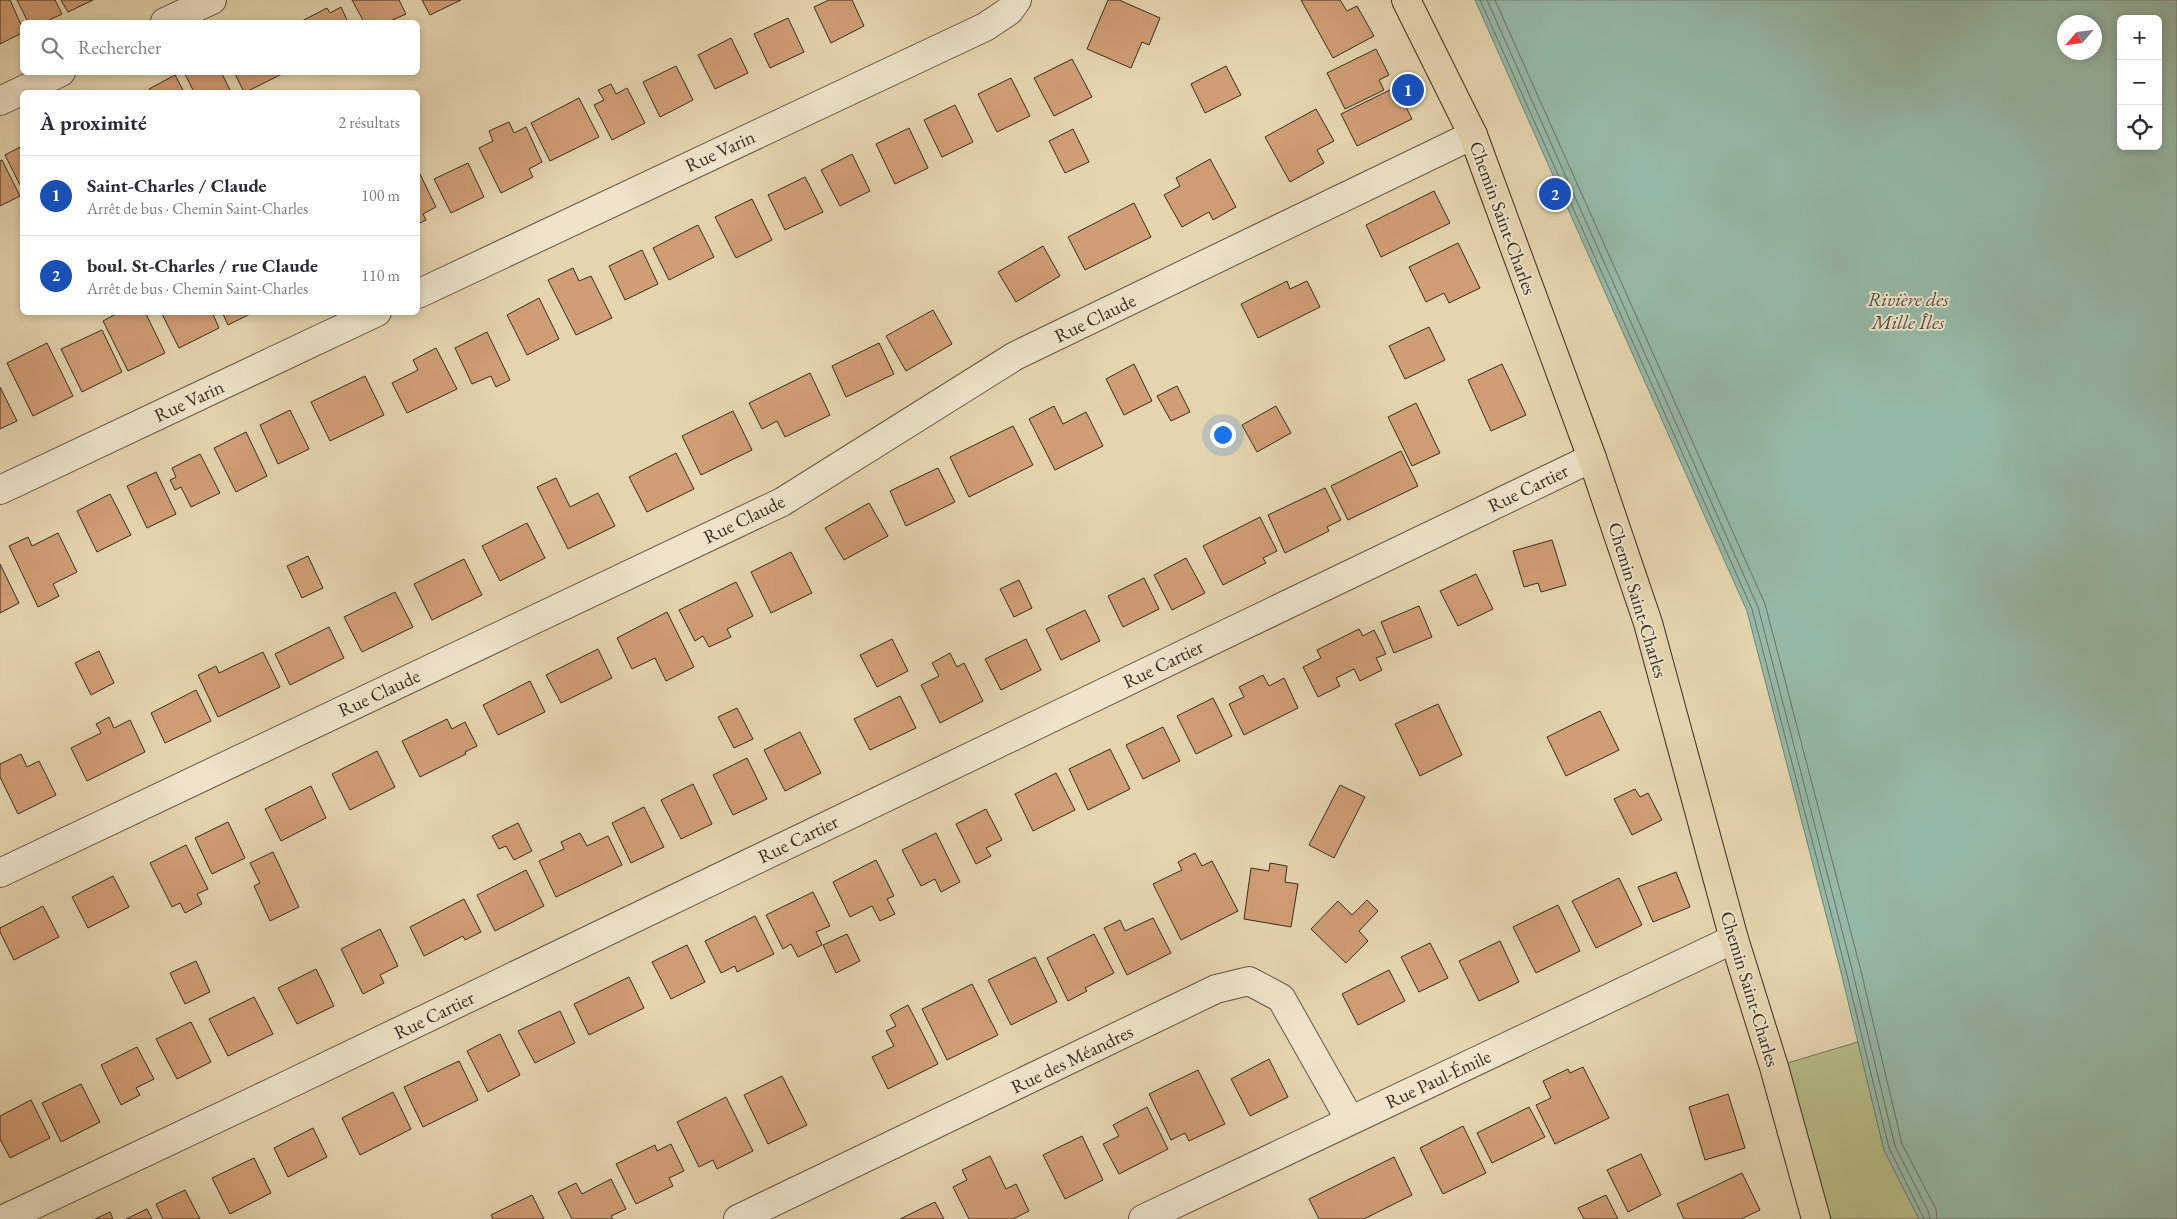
<!DOCTYPE html>
<html lang="fr">
<meta charset="utf-8">
<style>
:root{--surface:#fff;--page:#f2f2f3;--text:#2b2b33;--muted:#7c7c81;--line:#e1e1e2;--accent:#8f2418}
body{margin:0;font-family:"EB Garamond",serif;background:var(--page);color:var(--text)}
.controls{position:absolute;right:15px;top:15px;display:grid;overflow:hidden;border-radius:8px;box-shadow:0 2px 8px #0003}
.controls button{width:45px;height:45px;display:grid;place-items:center;padding:0;border:0;border-bottom:1px solid var(--line);background:var(--surface);color:var(--text);font:25px sans-serif}
.compass{position:absolute;left:2057px;top:15px;width:45px;height:45px;border-radius:50%;background:var(--surface);box-shadow:0 2px 8px #0003;rotate:242deg}
.you{position:absolute;left:1222px;top:434px;width:18px;height:18px;margin:-12px;border:4px solid #fff;border-radius:50%;background:#1a73e8;box-shadow:0 0 0 8px #1a73e833}
.badge{display:grid;place-items:center;width:32px;height:32px;border-radius:50%;background:var(--accent);color:#fff;font-size:16px;font-weight:700}
.pin{position:absolute;translate:-50% -50%;border:2px solid #fff;box-shadow:0 1px 5px #0006}
.list{margin:0;padding:0;list-style:none}
h2{display:flex;justify-content:space-between;align-items:center;height:65px;margin:0;padding:0 20px;font-size:21px}
h2 small{font-size:16px;font-weight:400;color:var(--muted)}
.list li{display:grid;grid-template-columns:32px 1fr auto;gap:15px;align-items:center;box-sizing:border-box;height:80px;padding:0 20px;border-top:1px solid var(--line)}
.list b{display:block;font-size:19px;white-space:nowrap}
.list p{margin:0;font-size:16px;white-space:nowrap;color:var(--muted)}
.list em{font-size:16px;font-style:normal;color:var(--muted)}
.icon{flex:none;width:28px;height:28px;fill:none;stroke:currentColor;stroke-width:2;stroke-linecap:round;stroke-linejoin:round}
.map{position:relative;flex:none;width:2177px;height:1219px;overflow:hidden}
.search{position:absolute;background:var(--surface);box-shadow:0 2px 8px #0003;left:20px;top:20px;width:400px;height:55px;display:flex;align-items:center;gap:12px;box-sizing:border-box;padding:0 18px;border-radius:8px;color:var(--muted);font-size:19px}
.panel{position:absolute;background:var(--surface);box-shadow:0 2px 8px #0003;left:20px;top:90px;width:400px;height:225px;border-radius:8px}
.map>svg:first-child{display:block}
.green{fill:#b6bd89;stroke:#787454}
.water{fill:#96b9a7;stroke:#718171;fill-rule:evenodd}
.lines{fill:none;stroke-linecap:round;stroke-linejoin:round}
.shore{stroke:#687264;stroke-width:1}
.building{fill:#d09e75;stroke:#392c20}
.minor-casing{stroke:#645644;stroke-width:30}
.major-casing{stroke:#392c20;stroke-width:30}
.minor{stroke:#ede4ca;stroke-width:28}
.major{stroke:#e4d5ae;stroke-width:28}
.labels{text-anchor:middle;dominant-baseline:central;stroke-width:4;stroke-linejoin:round;paint-order:stroke}
.street-label{font-size:19px;fill:#392c20;stroke:#ede4ca}
.water-label{font-size:20px;font-style:italic;fill:#504f42;stroke:#ede4ca}
</style>
<div class="map">
<svg width="2177" height="1219" viewBox="0 0 2177 1219">
<rect width="100%" height="100%" fill="#e4d5ae"/>
<filter id="stains"><feTurbulence type="fractalNoise" baseFrequency=".004" numOctaves="4"/><feColorMatrix values="0 0 0 0 .2 0 0 0 0 .09 0 0 0 0 .02 0 0 0 .5 -.17"/></filter>
<radialGradient id="worn" r=".72"><stop offset=".6" stop-color="#630" stop-opacity="0"/><stop offset="1" stop-color="#630" stop-opacity=".3"/></radialGradient>
<!-- green -->
<polygon class="green" points="1858,1042 1884,1150 1919,1219 1816,1219 1774,1067"/>
<!-- water -->
<path class="water" d="M1475,0H2177V1219H1919L1884,1150L1841,972L1747,611ZM2121,19H2158V146H2121ZM2064,22H2094V52H2064Z"/>
<g class="lines">
<!-- shore -->
<g class="shore">
<polyline points="1480,0 1752,609 1846,971 1889,1148 1924,1219"/>
<polyline points="1487,0 1758,607 1852,969 1895,1146 1929,1213 1930,1219"/>
<polyline points="1495,0 1765,604 1860,967 1902,1144 1936,1209 1937,1219"/>
</g>
</g>
<!-- building -->
<g class="building">
<polygon points="0,0 10,0 22,27 22,33 0,44"/>
<polygon points="17,0 55,0 62,14 45,22 28,22"/>
<polygon points="61,0 93,0 68,12"/>
<polygon points="352,0 399,0 406,14 388,22 364,22"/>
<polygon points="422,0 461,0 430,15"/>
<polygon points="829,0 852,0 864,26 831,43 814,7"/>
<polygon points="1108,0 1119,0 1160,18 1149,45 1142,42 1131,68 1087,49"/>
<polygon points="1301,0 1340,0 1347,11 1357,6 1374,36 1333,58"/>
<polygon points="341,7 348,22 303,22 302,21 327,8 330,13"/>
<polygon points="788,18 804,52 770,68 754,34"/>
<polygon points="731,38 748,73 715,89 698,55"/>
<polygon points="1376,49 1389,75 1379,80 1384,90 1345,109 1327,73"/>
<polygon points="1072,59 1092,97 1054,116 1034,78"/>
<polygon points="676,66 693,100 660,117 643,82"/>
<polygon points="1226,66 1241,95 1205,113 1191,84"/>
<polygon points="188,72 221,72 231,92 194,92 185,74"/>
<polygon points="234,72 286,72 246,92 244,92"/>
<polygon points="175,75 184,92 151,92 149,89"/>
<polygon points="1011,78 1030,116 997,132 978,94"/>
<polygon points="611,84 616,94 627,88 645,123 612,140 594,105 604,100 598,90"/>
<polygon points="1396,87 1412,119 1357,146 1341,114"/>
<polygon points="579,98 599,137 550,161 531,123"/>
<polygon points="955,105 973,142 942,157 924,120"/>
<polygon points="1316,109 1334,141 1317,150 1324,163 1290,182 1265,137"/>
<polygon points="509,122 514,133 526,127 542,162 529,169 533,177 501,193 479,148 493,141 489,131"/>
<polygon points="909,128 928,168 895,184 876,144"/>
<polygon points="1073,129 1089,162 1065,173 1049,141"/>
<polygon points="22,146 22,189 5,155"/>
<polygon points="852,154 870,191 840,206 821,170"/>
<polygon points="1210,159 1236,207 1213,220 1209,212 1182,227 1164,195 1180,186 1176,178"/>
<polygon points="2,160 20,196 0,206 0,161"/>
<polygon points="468,163 484,197 451,213 434,179"/>
<polygon points="420,174 436,207 423,214 426,220 418,224 418,175"/>
<polygon points="805,177 823,212 785,230 768,195"/>
<polygon points="1434,191 1450,223 1381,257 1366,225"/>
<polygon points="752,199 772,240 736,258 715,217"/>
<polygon points="1134,203 1151,237 1085,270 1068,237"/>
<polygon points="698,225 714,257 669,280 653,248"/>
<polygon points="1458,243 1480,288 1449,303 1444,293 1426,302 1409,267"/>
<polygon points="1043,246 1060,276 1016,302 998,272"/>
<polygon points="642,250 658,284 625,300 609,266"/>
<polygon points="573,268 579,281 591,276 612,318 576,335 548,280"/>
<polygon points="1287,281 1290,289 1307,281 1320,307 1258,338 1241,304"/>
<polygon points="539,298 559,339 527,355 507,315"/>
<polygon points="933,310 952,344 906,371 886,336"/>
<polygon points="120,312 145,312 165,353 128,371 103,321"/>
<polygon points="161,312 212,312 219,328 179,348"/>
<polygon points="222,312 254,312 228,325"/>
<polygon points="1429,327 1445,360 1405,379 1389,346"/>
<polygon points="102,330 122,372 82,392 61,349"/>
<polygon points="487,332 510,380 496,387 491,376 472,384 455,348"/>
<polygon points="47,343 73,396 33,416 7,363"/>
<polygon points="879,343 894,374 846,397 832,366"/>
<polygon points="436,348 457,389 407,413 392,383 418,370 413,360"/>
<polygon points="1134,364 1152,401 1124,415 1106,379"/>
<polygon points="1502,364 1526,415 1491,431 1468,380"/>
<polygon points="810,373 830,415 785,437 777,421 762,429 749,403"/>
<polygon points="365,376 384,415 330,441 311,402"/>
<polygon points="1177,386 1190,412 1171,421 1157,396"/>
<polygon points="0,387 17,421 0,429"/>
<polygon points="1416,403 1440,453 1412,466 1388,417"/>
<polygon points="1054,406 1063,424 1086,412 1103,446 1055,470 1029,419"/>
<polygon points="1276,406 1291,433 1257,452 1242,425"/>
<polygon points="290,410 309,449 278,464 260,425"/>
<polygon points="733,411 752,450 701,475 682,436"/>
<polygon points="1013,426 1033,465 969,497 950,457"/>
<polygon points="246,432 267,476 236,492 214,448"/>
<polygon points="1401,451 1418,486 1348,520 1331,486"/>
<polygon points="676,453 694,489 647,512 629,477"/>
<polygon points="200,454 220,493 191,507 181,487 175,490 170,480 176,477 172,468"/>
<polygon points="938,468 955,502 906,526 890,491"/>
<polygon points="156,472 176,514 147,528 127,486"/>
<polygon points="556,478 570,507 598,493 615,526 568,549 537,487"/>
<polygon points="1325,488 1341,520 1327,527 1329,531 1285,553 1268,515"/>
<polygon points="110,494 131,535 97,552 77,511"/>
<polygon points="869,503 888,536 844,560 825,528"/>
<polygon points="1260,517 1277,551 1263,558 1266,563 1223,585 1203,546"/>
<polygon points="527,523 545,558 500,581 482,546"/>
<polygon points="58,533 77,572 53,584 59,596 38,607 9,546 28,537 32,546"/>
<polygon points="1552,540 1566,585 1541,592 1538,583 1524,587 1513,551"/>
<polygon points="791,552 812,593 771,613 751,572"/>
<polygon points="308,556 323,588 302,598 287,566"/>
<polygon points="1186,558 1205,593 1172,610 1154,575"/>
<polygon points="464,559 482,595 432,620 414,584"/>
<polygon points="0,564 19,603 0,613"/>
<polygon points="1476,574 1493,609 1458,626 1440,591"/>
<polygon points="1144,578 1159,609 1123,627 1108,596"/>
<polygon points="1019,580 1032,608 1014,617 1000,589"/>
<polygon points="736,582 753,616 727,629 731,637 709,647 703,636 695,641 679,610"/>
<polygon points="395,592 413,627 362,652 344,617"/>
<polygon points="1419,606 1432,637 1394,653 1381,622"/>
<polygon points="1085,610 1100,641 1061,660 1046,629"/>
<polygon points="667,612 694,667 666,681 655,658 632,669 617,638"/>
<polygon points="329,627 344,658 290,685 275,654"/>
<polygon points="1359,629 1363,636 1374,630 1386,654 1376,658 1382,670 1360,681 1354,669 1336,678 1340,686 1318,697 1303,667 1321,658 1317,650"/>
<polygon points="892,639 908,671 877,687 860,655"/>
<polygon points="1026,639 1041,670 1001,690 985,659"/>
<polygon points="598,649 612,678 561,703 546,675"/>
<polygon points="99,651 114,683 91,695 75,663"/>
<polygon points="263,652 280,687 218,717 198,675 216,666 219,673"/>
<polygon points="950,653 957,667 964,663 983,701 940,723 921,685 939,676 932,663"/>
<polygon points="1263,675 1269,686 1284,678 1298,708 1244,735 1229,704 1244,697 1239,687"/>
<polygon points="530,681 545,712 498,735 483,705"/>
<polygon points="196,690 211,721 165,743 151,713"/>
<polygon points="900,696 916,728 870,750 854,719"/>
<polygon points="1213,698 1232,736 1196,754 1177,716"/>
<polygon points="1438,704 1462,755 1420,776 1395,724"/>
<polygon points="737,708 753,739 734,748 718,717"/>
<polygon points="1600,711 1619,750 1566,776 1547,737"/>
<polygon points="109,717 114,728 130,720 145,752 87,781 71,748 101,733 96,724"/>
<polygon points="447,719 452,729 465,722 477,746 465,752 466,754 420,777 402,741"/>
<polygon points="1163,727 1180,761 1143,779 1126,745"/>
<polygon points="800,732 821,773 785,791 764,750"/>
<polygon points="1110,749 1130,789 1088,810 1069,769"/>
<polygon points="377,751 395,787 350,810 332,774"/>
<polygon points="21,754 27,767 39,761 56,795 18,814 0,777 0,764"/>
<polygon points="747,758 767,799 733,815 713,775"/>
<polygon points="1056,773 1075,810 1033,831 1015,794"/>
<polygon points="693,784 712,824 681,839 661,800"/>
<polygon points="1340,785 1365,797 1334,858 1309,845"/>
<polygon points="311,786 326,818 281,841 265,809"/>
<polygon points="1635,789 1640,797 1648,793 1662,820 1632,835 1614,799"/>
<polygon points="644,807 664,847 631,863 612,823"/>
<polygon points="986,809 1002,840 986,848 991,856 976,864 956,824"/>
<polygon points="228,822 245,858 212,874 195,838"/>
<polygon points="518,823 532,851 514,860 506,846 499,849 492,836"/>
<polygon points="580,833 587,846 608,836 622,865 556,897 539,861 564,849 561,842"/>
<polygon points="936,833 960,882 941,892 935,879 921,886 902,850"/>
<polygon points="186,845 208,889 197,894 202,904 185,913 180,903 172,907 150,863"/>
<polygon points="273,852 299,907 270,921 254,886 260,883 250,863"/>
<polygon points="1195,853 1202,866 1212,861 1238,911 1181,940 1153,884 1182,870 1178,862"/>
<polygon points="876,860 894,896 887,899 895,914 880,921 872,906 850,917 833,882"/>
<polygon points="1270,863 1287,866 1285,882 1298,884 1291,927 1244,919 1251,868 1269,871"/>
<polygon points="526,870 544,906 495,931 477,895"/>
<polygon points="1676,872 1690,907 1653,922 1638,887"/>
<polygon points="113,876 129,907 88,928 72,897"/>
<polygon points="1619,878 1642,925 1596,948 1572,901"/>
<polygon points="813,892 830,926 816,932 822,945 798,957 791,944 783,949 766,915"/>
<polygon points="464,899 481,932 465,940 463,936 424,956 410,927"/>
<polygon points="1367,900 1378,911 1359,931 1368,941 1346,963 1311,929 1338,901 1352,915"/>
<polygon points="1558,905 1580,951 1536,973 1513,927"/>
<polygon points="43,906 59,937 14,960 0,932 0,928"/>
<polygon points="755,916 774,954 737,972 735,966 721,973 705,941"/>
<polygon points="1153,918 1171,953 1127,975 1104,928 1120,920 1125,931"/>
<polygon points="380,929 398,966 380,975 384,983 363,994 341,949"/>
<polygon points="847,934 860,961 836,973 823,945"/>
<polygon points="1094,934 1114,973 1085,988 1087,991 1068,1001 1047,958"/>
<polygon points="1500,941 1519,982 1479,1001 1459,961"/>
<polygon points="1430,943 1448,978 1419,992 1401,957"/>
<polygon points="687,945 705,982 671,999 652,962"/>
<polygon points="1035,957 1057,1002 1011,1025 988,980"/>
<polygon points="196,961 210,992 185,1004 170,973"/>
<polygon points="316,969 334,1006 297,1024 278,988"/>
<polygon points="1389,970 1405,1001 1358,1025 1342,994"/>
<polygon points="629,977 644,1008 589,1035 574,1004"/>
<polygon points="972,984 998,1035 947,1060 922,1009"/>
<polygon points="254,997 273,1034 228,1056 209,1019"/>
<polygon points="908,1005 938,1064 888,1089 872,1057 894,1046 886,1031 896,1026 890,1015"/>
<polygon points="560,1011 575,1043 535,1063 518,1031"/>
<polygon points="191,1022 211,1062 177,1079 156,1039"/>
<polygon points="500,1034 520,1075 488,1092 467,1051"/>
<polygon points="137,1047 154,1079 136,1088 140,1095 121,1105 101,1065"/>
<polygon points="1269,1059 1288,1097 1250,1116 1231,1079"/>
<polygon points="459,1061 478,1100 423,1127 404,1087"/>
<polygon points="1583,1067 1609,1118 1555,1144 1536,1105 1551,1098 1543,1081 1568,1069 1570,1073"/>
<polygon points="1198,1070 1225,1124 1189,1141 1185,1133 1171,1140 1149,1094"/>
<polygon points="782,1076 807,1125 768,1144 744,1095"/>
<polygon points="81,1084 100,1122 61,1142 42,1103"/>
<polygon points="393,1092 411,1129 360,1155 342,1118"/>
<polygon points="1728,1094 1745,1148 1705,1160 1689,1107"/>
<polygon points="726,1097 753,1151 717,1169 713,1160 699,1167 677,1122"/>
<polygon points="31,1100 50,1138 10,1158 0,1139 0,1116"/>
<polygon points="1147,1107 1168,1149 1119,1174 1103,1144 1119,1136 1113,1125"/>
<polygon points="1529,1107 1545,1137 1492,1163 1477,1133"/>
<polygon points="1463,1126 1486,1173 1443,1194 1420,1148"/>
<polygon points="313,1128 327,1157 288,1177 274,1148"/>
<polygon points="1082,1136 1103,1180 1065,1199 1043,1155"/>
<polygon points="671,1144 684,1171 669,1178 673,1186 636,1204 616,1164 655,1145 657,1151"/>
<polygon points="1641,1154 1661,1195 1628,1212 1607,1170"/>
<polygon points="990,1156 1006,1189 1016,1184 1029,1211 1013,1219 969,1219 953,1187 967,1180 962,1170"/>
<polygon points="1394,1157 1412,1195 1364,1219 1319,1219 1309,1199"/>
<polygon points="254,1158 271,1193 230,1214 212,1178"/>
<polygon points="1742,1173 1760,1210 1741,1219 1684,1219 1677,1204"/>
<polygon points="611,1179 626,1209 611,1216 613,1219 572,1219 558,1192 576,1183 582,1194"/>
<polygon points="185,1190 200,1219 163,1219 156,1204"/>
<polygon points="532,1195 544,1219 493,1219 491,1215"/>
<polygon points="1606,1195 1618,1219 1584,1219 1578,1208"/>
<polygon points="935,1202 944,1219 900,1219"/>
<polygon points="147,1209 152,1219 126,1219"/>
<polygon points="110,1212 113,1219 95,1219"/>
</g>
<g class="lines">
<defs>
<g id="minor">
<polyline points="165,22 212,0"/>
<polyline points="0,101 61,72"/>
<polyline points="418,294 985,27 1009,11 1017,0"/>
<polyline points="0,490 377,312"/>
<polyline points="0,873 782,502 1015,356 1473,135"/>
<polyline points="4,1219 275,1091 1592,458"/>
<polyline points="738,1219 1216,989 1249,981 1281,998 1350,1120"/>
<polyline points="1143,1219 1734,939"/>
</g>
<polyline id="major" points="1406,0 1473,135 1592,458 1648,623 1734,939 1774,1067 1816,1219"/>
</defs>
<!-- minor casing -->
<use href="#minor" class="minor-casing"/>
<!-- major casing -->
<use href="#major" class="major-casing"/>
<!-- minor -->
<use href="#minor" class="minor"/>
<!-- major -->
<use href="#major" class="major"/>
</g>
<g class="labels">
<!-- street labels -->
<g class="street-label">
<text transform="translate(720 151) rotate(-25)">Rue Varin</text>
<text transform="translate(1503 218) rotate(70)">Chemin Saint-Charles</text>
<text transform="translate(1095 318) rotate(-26)">Rue Claude</text>
<text transform="translate(189 401) rotate(-25)">Rue Varin</text>
<text transform="translate(1528 488) rotate(-26)">Rue Cartier</text>
<text transform="translate(744 519) rotate(-26)">Rue Claude</text>
<text transform="translate(1638 600) rotate(73)">Chemin Saint-Charles</text>
<text transform="translate(1163 664) rotate(-26)">Rue Cartier</text>
<text transform="translate(379 693) rotate(-25)">Rue Claude</text>
<text transform="translate(798 839) rotate(-26)">Rue Cartier</text>
<text transform="translate(1750 989) rotate(73)">Chemin Saint-Charles</text>
<text transform="translate(434 1015) rotate(-26)">Rue Cartier</text>
<text transform="translate(1072 1059) rotate(-26)">Rue des Méandres</text>
<text transform="translate(1438 1079) rotate(-25)">Rue Paul-Émile</text>
</g>
<!-- water labels -->
<g class="water-label">
<text x="1908" y="299">Rivière des<tspan x="1908" dy="23">Mille Îles</tspan></text>
</g>
</g>
<rect width="100%" height="100%" filter="url(#stains)"/>
<rect width="100%" height="100%" fill="url(#worn)"/>
</svg>
<div class="controls">
<button>+</button>
<button>−</button>
<button><svg class="icon" aria-label="locate" viewBox="0 0 24 24"><circle cx="12" cy="12" r="6"/><path d="M12 2v4M12 18v4M2 12h4M18 12h4"/></svg></button>
</div>
<svg class="compass" viewBox="-18 -18 36 36"><path d="M0-13l5 13h-10z" fill="#e53935"/><path d="M0 13l5-13h-10z" fill="#7c7c81"/></svg>
<div class="you"></div>
<div class="pin badge" style="left:1408px;top:90px;background:#1a4fb4">1</div>
<div class="pin badge" style="left:1555px;top:194px;background:#1a4fb4">2</div>
<div class="search"><svg class="icon" aria-label="search" viewBox="0 0 24 24"><circle cx="10" cy="10" r="6"/><path d="M15 15l6 6"/></svg>Rechercher</div>
<section class="panel">
<h2>À proximité<small>2 résultats</small></h2>
<ul class="list">
<li><span class="badge" style="background:#1a4fb4">1</span><div><b>Saint-Charles / Claude</b><p>Arrêt de bus · Chemin Saint-Charles</p></div><em>100 m</em></li>
<li><span class="badge" style="background:#1a4fb4">2</span><div><b>boul. St-Charles / rue Claude</b><p>Arrêt de bus · Chemin Saint-Charles</p></div><em>110 m</em></li>
</ul>
</section>
</div>
